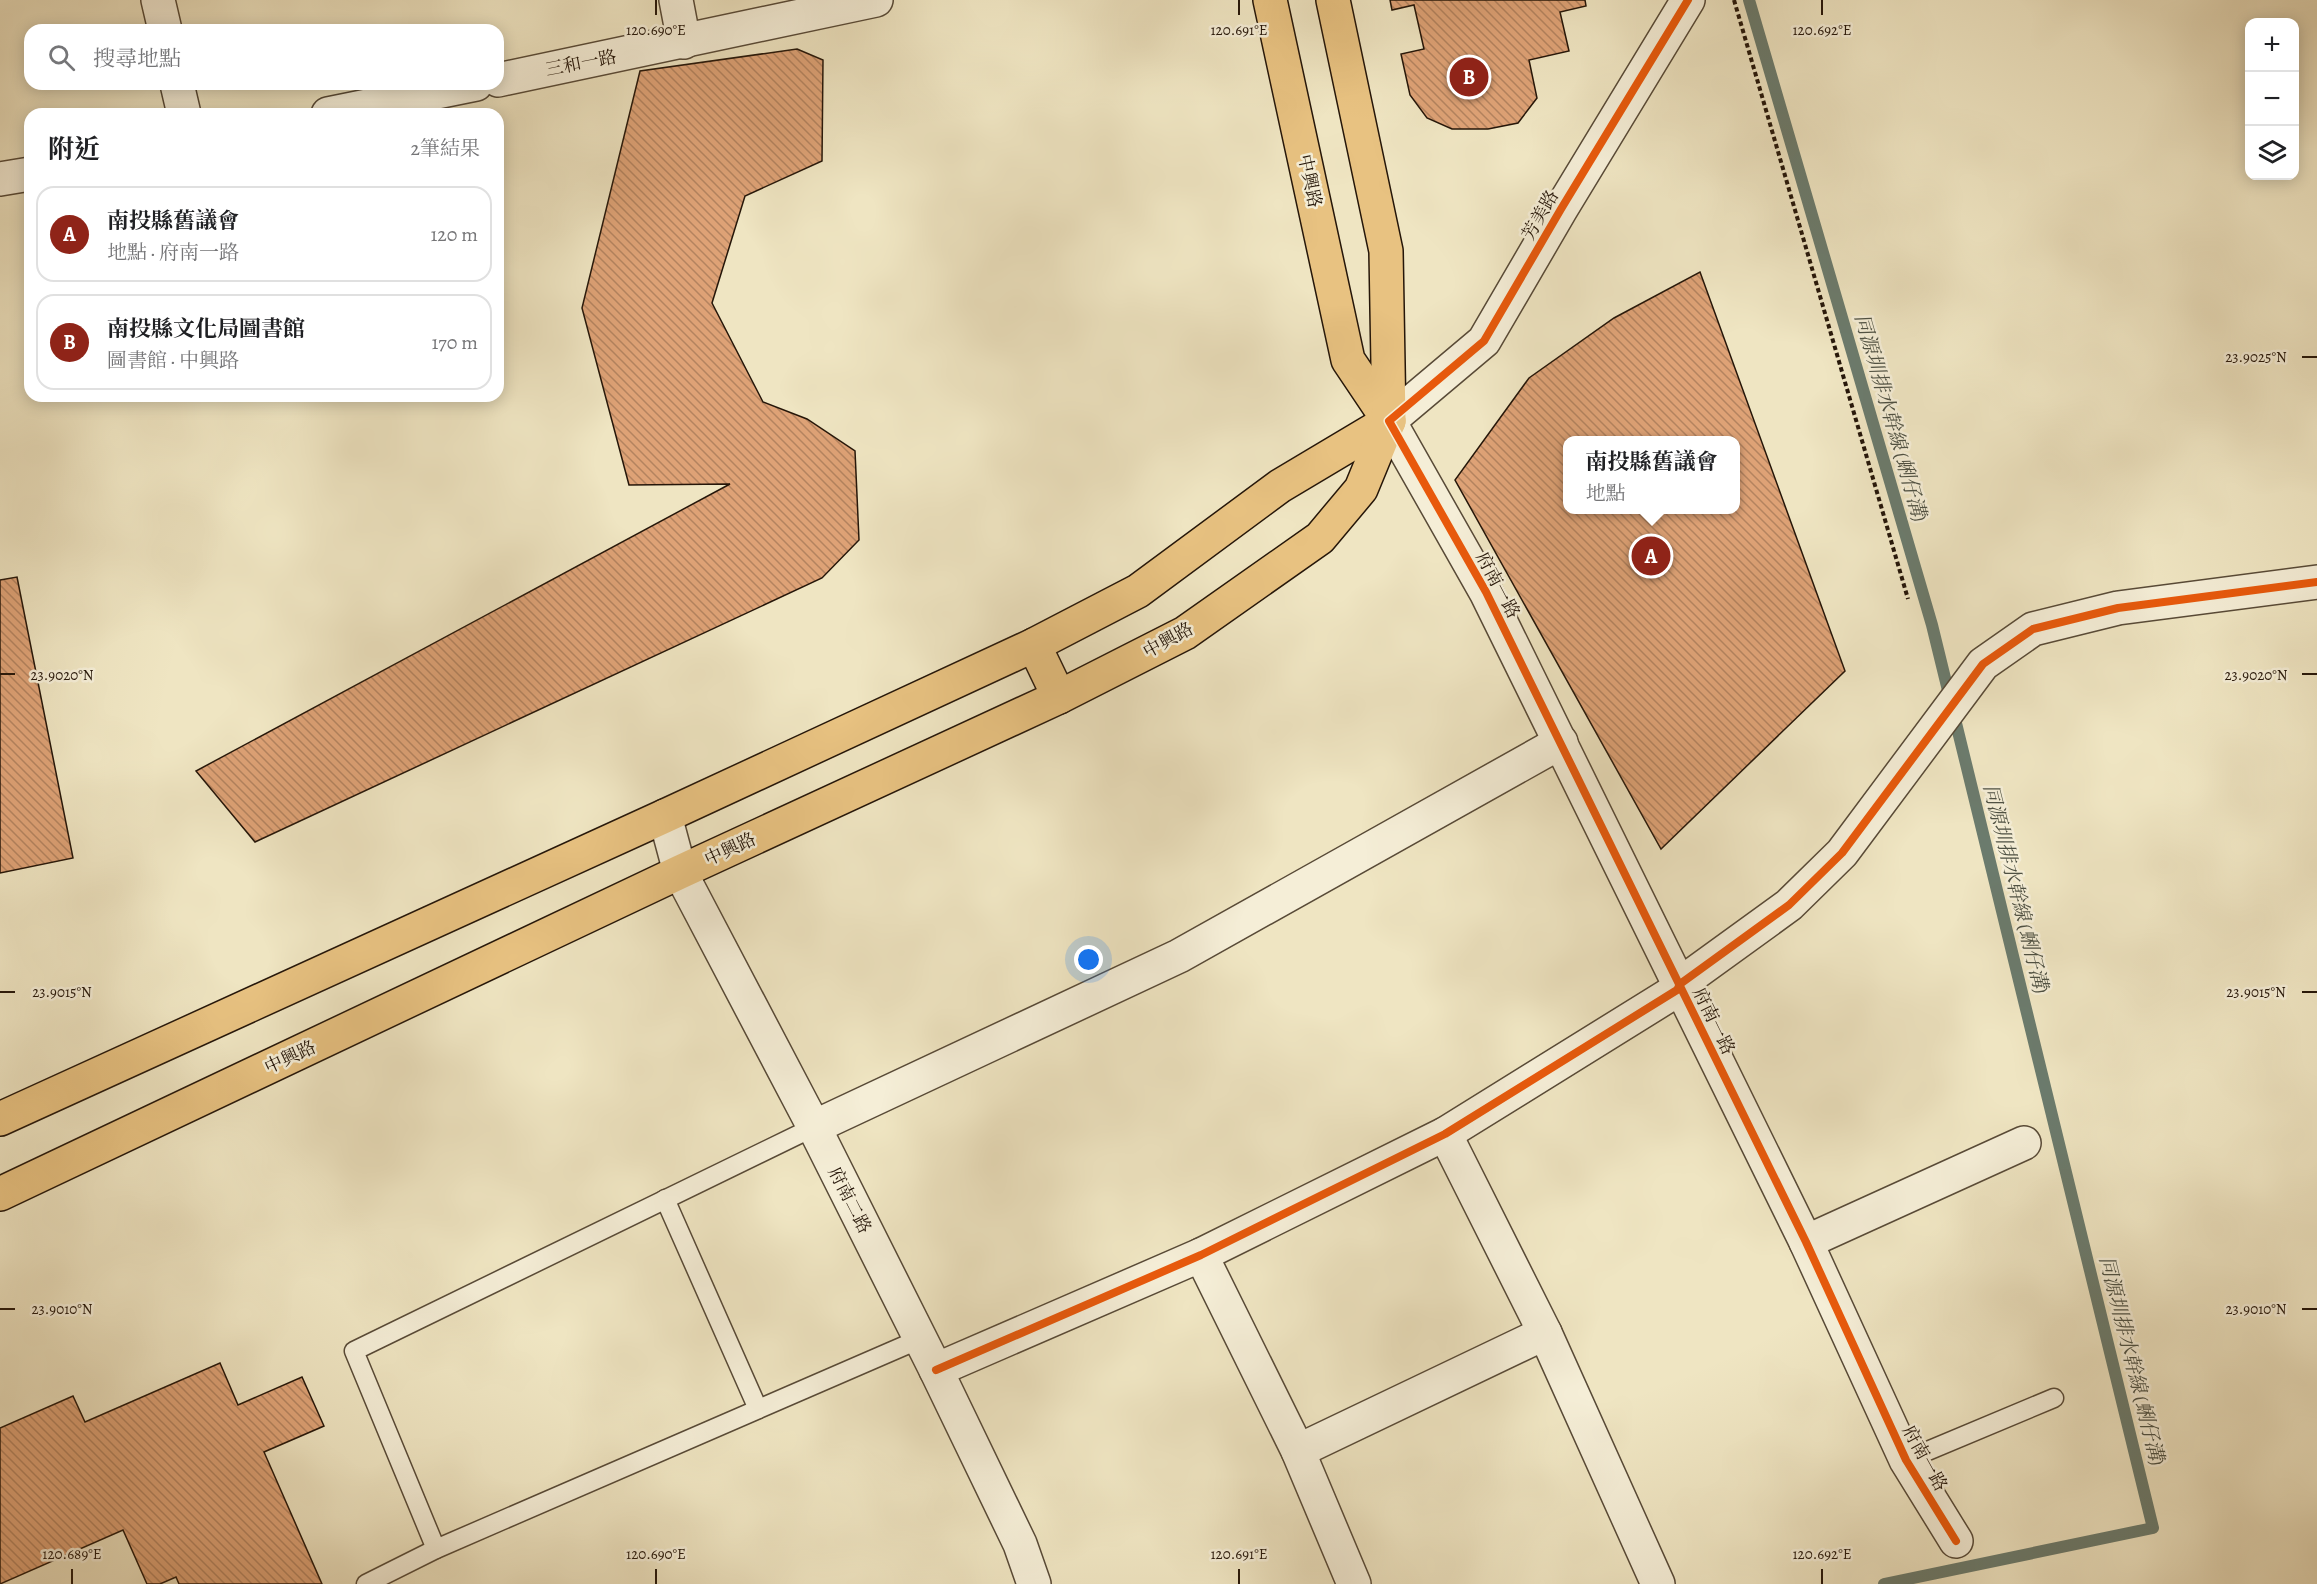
<!DOCTYPE html>
<html lang="zh-TW">
<meta charset="utf-8">
<style>
:root{--surface:#fff;--page:#f2f2f2;--text:#202124;--muted:#757577;--line:#e0e0e0;--accent:#8f2418}
body{margin:0;font-family:Alegreya,"Noto Serif TC",serif;background:var(--page);color:var(--text)}
.controls{position:absolute;right:18px;top:18px;display:grid;overflow:hidden;border-radius:12px;box-shadow:0 3px 15px #0003}
.controls button{width:54px;height:54px;display:grid;place-items:center;padding:0;border:0;border-bottom:2px solid var(--line);background:var(--surface);color:var(--text);font:30px sans-serif}
.you{position:absolute;left:1089px;top:960px;width:21px;height:21px;margin:-15px;border:4px solid #fff;border-radius:50%;background:#1a73e8;box-shadow:0 0 0 9px #1a73e833}
.badge{display:grid;place-items:center;width:39px;height:39px;border-radius:50%;background:var(--accent);color:#fff;font-size:20px;font-weight:700}
.pin{position:absolute;translate:-50% -50%;border:3px solid #fff;box-shadow:0 2px 6px #0006}
.popup{position:absolute;left:1563px;top:436px;width:177px;height:78px;box-sizing:border-box;display:grid;place-content:center;border-radius:12px;background:var(--surface);filter:drop-shadow(0 2px 4px #0005);font-size:20px;white-space:nowrap;color:var(--muted)}
.popup b{font-size:22px;color:var(--text)}
.popup::after{content:'';position:absolute;left:50%;top:100%;margin-left:-12px;border:12px solid transparent;border-top-color:var(--surface)}
.list{margin:0;padding:0;list-style:none}
h2{display:flex;justify-content:space-between;align-items:center;height:78px;margin:0;padding:0 24px;font-size:26px}
h2 small{font-size:20px;font-weight:400;color:var(--muted)}
.list li{display:grid;grid-template-columns:39px 1fr auto;gap:18px;align-items:center;box-sizing:border-box;height:96px;margin:0 12px 12px;padding:0 12px;border:2px solid var(--line);border-radius:18px}
.list b{display:block;font-size:22px;white-space:nowrap}
.list p{margin:0;font-size:20px;white-space:nowrap;color:var(--muted)}
.list em{font-size:20px;font-style:normal;color:var(--muted)}
.icon{flex:none;width:33px;height:33px;fill:none;stroke:currentColor;stroke-width:2;stroke-linecap:round;stroke-linejoin:round}
.map{position:relative;flex:none;width:2317px;height:1584px;overflow:hidden}
.search{position:absolute;background:var(--surface);box-shadow:0 3px 15px #0003;left:24px;top:24px;width:480px;height:66px;display:flex;align-items:center;gap:15px;box-sizing:border-box;padding:0 21px;border-radius:18px;color:var(--muted);font-size:22px}
.panel{position:absolute;background:var(--surface);box-shadow:0 3px 15px #0003;left:24px;top:108px;width:480px;height:294px;border-radius:18px}
.map>svg:first-child{display:block}
.lines{fill:none;stroke-linecap:round;stroke-linejoin:round}
.stream{stroke:#6b7b6d;stroke-width:12}
.building{fill:url(#building-back-hatch);stroke:#251609;stroke-width:1.5;fill-rule:evenodd}
.service-casing{stroke:#584a37;stroke-width:21}
.minor-casing{stroke:#584a37;stroke-width:36}
.tertiary-casing{stroke:#584a37;stroke-width:36}
.primary-casing{stroke:#251609;stroke-width:36}
.path{stroke:#251609;stroke-width:4;stroke-dasharray:4.5 3;stroke-linecap:butt}
.service{stroke:#f5eed7;stroke-width:18}
.minor{stroke:#f5eed7;stroke-width:33}
.tertiary{stroke:#f5eed7;stroke-width:33}
.primary{stroke:#e8c281;stroke-width:33}
.cycleway-casing{stroke:#f5eed7;stroke-width:11}
.cycleway{stroke:#e8590c;stroke-width:8}
.ticks{fill:none;stroke:#251609;stroke-width:2}
.labels{text-anchor:middle;dominant-baseline:central;stroke-width:5;stroke-linejoin:round;paint-order:stroke}
.street-label{font-size:18px;fill:#251609;stroke:#f5eed7}
.water-label{font-size:20px;font-style:italic;fill:#4e5143;stroke:#f5eed7}
.ticks-label{font-size:15px;text-anchor:middle;fill:#251609;stroke:#f5eed7;stroke-width:5;stroke-linejoin:round;paint-order:stroke}
</style>
<div class="map">
<svg width="2317" height="1584" viewBox="0 0 2317 1584">
<defs>
<pattern id="building-back-hatch" width="6" height="6" patternUnits="userSpaceOnUse" patternTransform="scale(1.5)"><rect width="6" height="6" fill="#dea276"/><path d="M-1 5l2 2M0 0l6 6M5-1l2 2" fill="none" stroke="#b4835f"/></pattern>
</defs>
<rect width="100%" height="100%" fill="#efe5c2"/>
<filter id="stains"><feTurbulence type="fractalNoise" baseFrequency=".00333" numOctaves="4"/><feColorMatrix values="0 0 0 0 .2 0 0 0 0 .09 0 0 0 0 .02 0 0 0 .5 -.17"/></filter>
<radialGradient id="worn" r=".72"><stop offset=".6" stop-color="#630" stop-opacity="0"/><stop offset="1" stop-color="#630" stop-opacity=".3"/></radialGradient>
<g class="lines">
<!-- stream -->
<polyline class="stream" points="1749,0 1932,625 2153,1528 1884,1584"/>
</g>
<!-- building -->
<g class="building">
<polygon points="1390,0 1585,0 1586,6 1560,12 1569,51 1529,60 1537,98 1518,123 1488,129 1452,129 1427,118 1410,95 1401,54 1424,49 1414,5 1392,10"/>
<polygon points="797,49 823,60 822,161 745,196 712,303 763,402 807,419 855,451 859,540 822,578 255,842 196,771 730,484 629,485 582,308 640,71"/>
<path d="M1700,272L1845,671L1661,849L1455,480L1529,378L1614,318ZM1567,440H1735V510H1567Z"/>
<polygon points="17,577 73,858 0,873 0,580"/>
<polygon points="220,1363 238,1405 302,1377 324,1426 264,1452 322,1584 179,1584 176,1577 160,1584 147,1584 123,1530 0,1584 0,1428 73,1396 85,1422"/>
</g>
<g class="lines">
<defs>
<g id="service">
<polyline points="665,1199 758,1409"/>
<polyline points="1906,1460 2054,1398"/>
<polyline points="436,1549 354,1351 814,1127"/>
<polyline points="366,1584 436,1549 920,1339"/>
</g>
<g id="minor">
<polyline points="158,0 165,30"/>
<polyline points="676,0 684,42"/>
<polyline points="1688,0 1561,209 1484,341 1389,421 1486,592 1806,1242 1906,1460 1956,1541"/>
<polyline points="498,80 876,0"/>
<polyline points="177,84 184,114"/>
<polyline points="328,114 476,84"/>
<polyline points="0,179 30,174"/>
<polyline points="814,1127 1179,956 1561,742"/>
<polyline points="1445,1134 1545,1333 1658,1584"/>
<polyline points="1806,1242 2024,1143"/>
<polyline points="1201,1255 1298,1451 1354,1584"/>
<polyline points="936,1370 1201,1255 1445,1134 1677,990 1680,984 1789,905 1842,853 1983,664 2033,629 2118,608 2317,582"/>
<polyline points="1298,1451 1545,1333"/>
</g>
<polyline id="tertiary" points="665,816 680,872 814,1127 936,1370 1020,1544 1034,1584"/>
<g id="primary">
<polyline points="1270,0 1348,360 1389,421"/>
<polyline points="1034,645 1059,697"/>
<polyline points="0,1119 665,816 1034,645 1138,591 1280,486 1389,421"/>
<polyline points="0,1194 680,872 1059,697 1185,633 1320,538 1361,489 1389,421 1386,251 1333,0"/>
</g>
</defs>
<!-- service casing -->
<use href="#service" class="service-casing"/>
<!-- minor casing -->
<use href="#minor" class="minor-casing"/>
<!-- tertiary casing -->
<use href="#tertiary" class="tertiary-casing"/>
<!-- primary casing -->
<use href="#primary" class="primary-casing"/>
<!-- path -->
<polyline class="path" points="1734,0 1908,599"/>
<!-- service -->
<use href="#service" class="service"/>
<!-- minor -->
<use href="#minor" class="minor"/>
<!-- tertiary -->
<use href="#tertiary" class="tertiary"/>
<!-- primary -->
<use href="#primary" class="primary"/>
<defs>
<g id="cycleway">
<polyline points="1688,0 1561,209 1484,341 1389,421 1486,592 1806,1242 1906,1460 1956,1541"/>
<polyline points="936,1370 1201,1255 1445,1134 1677,990 1680,984 1789,905 1842,853 1983,664 2033,629 2118,608 2317,582"/>
</g>
</defs>
<!-- cycleway casing -->
<use href="#cycleway" class="cycleway-casing"/>
<!-- cycleway -->
<use href="#cycleway" class="cycleway"/>
</g>
<!-- ticks -->
<path class="ticks" d="M656,0V15M1239,0V15M1822,0V15M2302,357H2317M0,674H15M2302,674H2317M0,992H15M2302,992H2317M0,1309H15M2302,1309H2317M72,1569V1584M656,1569V1584M1239,1569V1584M1822,1569V1584"/>
<g class="labels">
<!-- street labels -->
<g class="street-label">
<text transform="translate(581 63) rotate(-11)">三和一路</text>
<text transform="translate(1310 181) rotate(78)">中興路</text>
<text transform="translate(1540 215) rotate(-60)">芳美路</text>
<text transform="translate(1498 585) rotate(62)">府南一路</text>
<text transform="translate(1168 640) rotate(-29)">中興路</text>
<text transform="translate(730 849) rotate(-25)">中興路</text>
<text transform="translate(1714 1021) rotate(64)">府南一路</text>
<text transform="translate(290 1057) rotate(-25)">中興路</text>
<text transform="translate(850 1200) rotate(63)">府南二路</text>
<text transform="translate(1925 1458) rotate(61)">府南一路</text>
</g>
<!-- water labels -->
<g class="water-label">
<text transform="translate(1891 418) rotate(74)">同源圳排水幹線 (蜊仔溝)</text>
<text transform="translate(2016 889) rotate(76)">同源圳排水幹線 (蜊仔溝)</text>
<text transform="translate(2132 1361) rotate(76)">同源圳排水幹線 (蜊仔溝)</text>
</g>
</g>
<g class="ticks-label">
<text x="656" y="35">120.690°E</text>
<text x="1239" y="35">120.691°E</text>
<text x="1822" y="35">120.692°E</text>
<text x="2256" y="362">23.9025°N</text>
<text x="62" y="680">23.9020°N</text>
<text x="2256" y="680">23.9020°N</text>
<text x="62" y="997">23.9015°N</text>
<text x="2256" y="997">23.9015°N</text>
<text x="62" y="1314">23.9010°N</text>
<text x="2256" y="1314">23.9010°N</text>
<text x="72" y="1559">120.689°E</text>
<text x="656" y="1559">120.690°E</text>
<text x="1239" y="1559">120.691°E</text>
<text x="1822" y="1559">120.692°E</text>
</g>
<rect width="100%" height="100%" filter="url(#stains)"/>
<rect width="100%" height="100%" fill="url(#worn)"/>
</svg>
<div class="controls">
<button>+</button>
<button>−</button>
<button><svg class="icon" aria-label="layers" viewBox="0 0 24 24"><path d="M12 4l9 5-9 5-9-5zM3 14l9 5 9-5"/></svg></button>
</div>
<div class="you"></div>
<div class="pin badge" style="left:1651px;top:556px">A</div>
<div class="popup"><b>南投縣舊議會</b>地點</div>
<div class="pin badge" style="left:1469px;top:77px">B</div>
<div class="search"><svg class="icon" aria-label="search" viewBox="0 0 24 24"><circle cx="10" cy="10" r="6"/><path d="M15 15l6 6"/></svg>搜尋地點</div>
<section class="panel">
<h2>附近<small>2筆結果</small></h2>
<ul class="list">
<li><span class="badge">A</span><div><b>南投縣舊議會</b><p>地點 · 府南一路</p></div><em>120 m</em></li>
<li><span class="badge">B</span><div><b>南投縣文化局圖書館</b><p>圖書館 · 中興路</p></div><em>170 m</em></li>
</ul>
</section>
</div>
